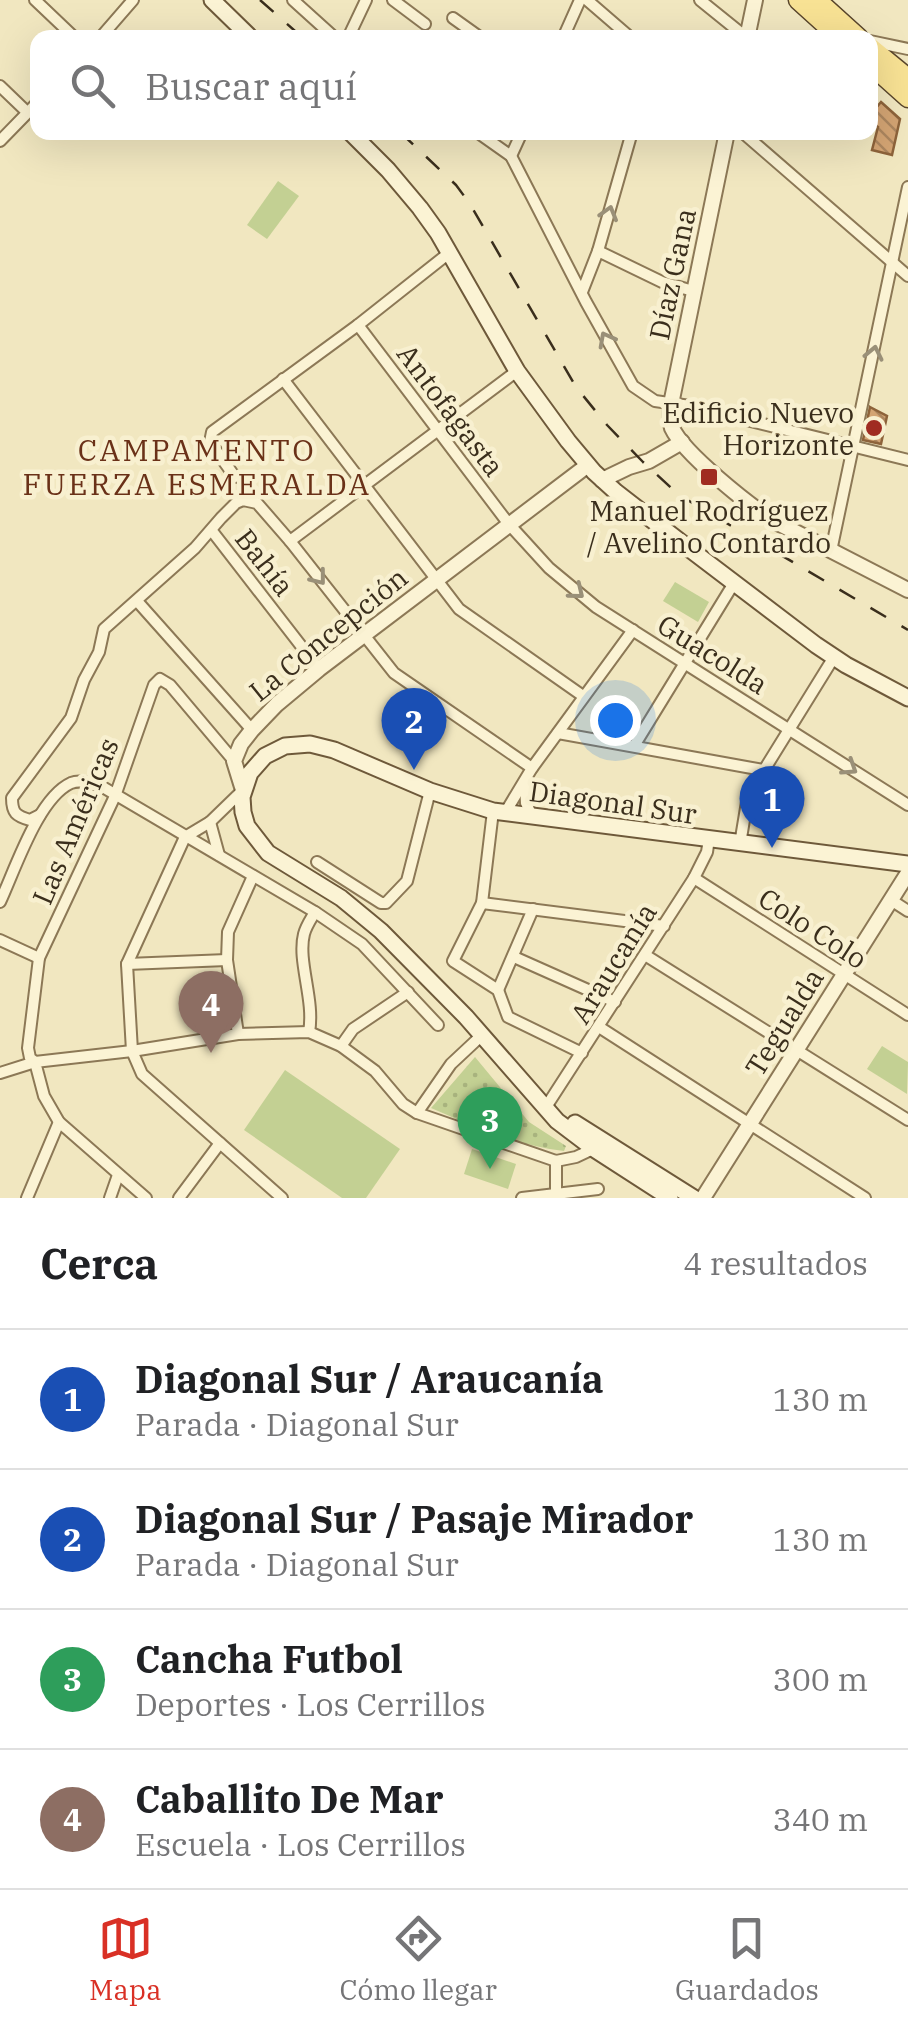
<!DOCTYPE html>
<html lang="es">
<meta charset="utf-8">
<style>
:root{--surface:#fff;--page:#f6f6f6;--text:#202124;--muted:#757577;--line:#e0e0e0;--accent:#d93025}
body{margin:0;font-family:"IBM Plex Serif",serif;background:var(--page);color:var(--text)}
.you{position:absolute;left:615px;top:720px;width:35px;height:35px;margin:-25px;border:8px solid #fff;border-radius:50%;background:#1a73e8;box-shadow:0 0 0 15px #1a73e833}
.badge{display:grid;place-items:center;width:65px;height:65px;border-radius:50%;background:var(--accent);color:#fff;font-size:32px;font-weight:700}
.pin{position:absolute;translate:-50% -82px;filter:drop-shadow(0 2px 5px #0008)}
.pin::after{content:'';position:absolute;top:52px;width:35px;height:30px;background:inherit;clip-path:polygon(0 0,100% 0,50% 100%)}
.list{margin:0;padding:0;list-style:none}
h2{display:flex;justify-content:space-between;align-items:center;height:130px;margin:0;padding:0 40px;font-size:42px}
h2 small{font-size:32px;font-weight:400;color:var(--muted)}
.list li{display:grid;grid-template-columns:65px 1fr auto;gap:30px;align-items:center;box-sizing:border-box;height:140px;padding:0 40px;border-top:2px solid var(--line)}
.list b{display:block;font-size:38px;white-space:nowrap}
.list p{margin:0;font-size:32px;white-space:nowrap;color:var(--muted)}
.list em{font-size:32px;font-style:normal;color:var(--muted)}
.icon{flex:none;width:55px;height:55px;fill:none;stroke:currentColor;stroke-width:2;stroke-linecap:round;stroke-linejoin:round}
.map{position:relative;flex:none;width:908px;height:1198px;overflow:hidden}
.search{position:absolute;background:var(--surface);box-shadow:0 10px 40px #0002;left:30px;right:30px;top:30px;height:110px;display:flex;align-items:center;gap:25px;box-sizing:border-box;padding:0 35px;border-radius:20px;color:var(--muted);font-size:38px}
.sheet{height:690px;background:var(--surface)}
nav{display:flex;justify-content:space-around;align-items:center;box-sizing:border-box;height:140px;border-top:2px solid var(--line);background:var(--surface);font-size:28px;color:var(--muted)}
nav a{display:grid;justify-items:center;gap:5px}
nav .on{color:var(--accent)}
.map>svg:first-child{display:block}
.park{fill:url(#park-dots)}
.garden{fill:#c3d093}
.building{fill:url(#building-back-hatch);stroke:#8d633a;stroke-width:2.5}
.lines{fill:none;stroke-linecap:round;stroke-linejoin:round}
.minor-casing{stroke:#8c7856;stroke-width:14}
.tertiary-casing{stroke:#8c7856;stroke-width:18}
.secondary-casing{stroke:#6e593a;stroke-width:19}
.primary-casing{stroke:#59452b;stroke-width:21}
.minor{stroke:#fbf3d4;stroke-width:10}
.tertiary{stroke:#fbf3d4;stroke-width:14}
.secondary{stroke:#fbf3d4;stroke-width:15}
.primary{stroke:#f8e294;stroke-width:18}
.rail{stroke:#3a2e1c;stroke-width:2.5;stroke-dasharray:18 18;stroke-linecap:butt}
.oneway{stroke:#9a9078}
.poi-dot{fill:#a02c21;stroke:#f8f0d0;stroke-width:4}
.labels{text-anchor:middle;dominant-baseline:central;stroke-width:9;stroke-linejoin:round;paint-order:stroke}
.street-label{font-size:28px;fill:#3a2e1c;stroke:#f8f0d0}
.poi-label{font-size:28px;fill:#3a2e1c;stroke:#f8f0d0;text-anchor:end}
.neighbourhood-label{font-size:30px;letter-spacing:2.5px;fill:#6a3118;stroke:#f8f0d0}
</style>
<div class="map">
<svg width="908" height="1198" viewBox="0 0 908 1198">
<defs>
<pattern id="park-dots" width="8" height="8" patternUnits="userSpaceOnUse" patternTransform="scale(2.5)"><rect width="8" height="8" fill="#c3d093"/><path d="M2 2h.1M6 6h.1" fill="none" stroke="#a8b37e" stroke-width="1.8" stroke-linecap="round"/></pattern>
<pattern id="building-back-hatch" width="6" height="6" patternUnits="userSpaceOnUse" patternTransform="scale(2.5)"><rect width="6" height="6" fill="#d3a473"/><path d="M-1 5l2 2M0 0l6 6M5-1l2 2" fill="none" stroke="#ac865e"/></pattern>
</defs>
<rect width="100%" height="100%" fill="#f1e7c0"/>
<!-- park -->
<path class="park" d="M475,1057L529,1122L566,1146L564,1151C516,1145 475,1127 431,1108Z"/>
<!-- garden -->
<g class="garden">
<polygon points="278,181 299,196 267,239 247,225"/>
<polygon points="675,582 709,602 698,622 663,601"/>
<polygon points="882,1046 908,1062 907,1094 867,1069"/>
<polygon points="285,1070 400,1149 366,1198 342,1198 244,1130"/>
<polygon points="472,1149 516,1164 508,1189 464,1174"/>
</g>
<!-- building -->
<g class="building">
<polygon points="881,102 900,119 892,155 872,150 878,127 870,121 870,115"/>
<polygon points="870,407 887,416 881,444 863,440"/>
</g>
<g class="lines">
<defs>
<g id="minor">
<polyline points="35,0 75,38"/>
<polyline points="293,0 335,38"/>
<polyline points="393,0 425,24"/>
<polyline points="587,0 631,38"/>
<polyline points="700,0 747,38"/>
<polyline points="453,18 481,38"/>
<polyline points="100,38 133,0"/>
<polyline points="348,38 366,0"/>
<polyline points="563,38 580,0"/>
<polyline points="870,41 908,49"/>
<polyline points="0,86 27,112"/>
<polyline points="477,132 511,156 586,302 633,386 655,401 690,406 908,460"/>
<polyline points="742,132 908,276"/>
<polyline points="0,141 38,102"/>
<polyline points="511,156 522,132"/>
<polyline points="598,251 662,282 693,291"/>
<polyline points="582,292 598,251 632,132"/>
<polyline points="358,325 508,523 549,568 596,607 908,805"/>
<polyline points="283,379 459,609 583,696"/>
<polyline points="235,477 210,442 212,432 358,325 449,253"/>
<polyline points="212,531 319,669"/>
<polyline points="290,541 517,371"/>
<polyline points="831,551 908,187"/>
<polyline points="137,601 252,730"/>
<polyline points="558,733 763,770"/>
<polyline points="634,746 734,583"/>
<polyline points="525,782 526,803 532,816"/>
<polyline points="243,790 210,822 185,837 127,964 132,1051 142,1074 282,1198"/>
<polyline points="493,811 482,903 453,961 498,990 508,1017 582,1053"/>
<polyline points="505,813 532,768 633,630"/>
<path d="M40,815L30,820C16,816 12,813 12,798L71,718L84,680L99,652L104,629L195,548L221,518L236,503L243,500L257,503L290,541L394,673L532,768"/>
<polyline points="210,822 219,855"/>
<polyline points="740,844 748,796 834,657"/>
<polyline points="317,862 381,903 386,903 407,881 430,791"/>
<polyline points="694,878 908,1015"/>
<polyline points="891,900 908,911"/>
<path d="M0,902C15,870 38,798 71,783C81,779 91,784 101,786L315,912L362,944L438,1025"/>
<polyline points="482,903 664,926"/>
<polyline points="0,940 39,958"/>
<polyline points="645,955 908,1120"/>
<polyline points="514,957 615,1002"/>
<polyline points="127,964 227,960"/>
<polyline points="498,990 533,909"/>
<polyline points="599,1027 865,1198"/>
<path d="M309,1032C315,1000 297,961 304,934C306,926 311,919 315,912"/>
<polyline points="238,1034 227,960 228,932 253,876"/>
<polyline points="341,1046 353,1029 408,992"/>
<polyline points="0,1073 35,1062 30,1058 28,1048 39,958 115,796 154,685 160,679 170,685 234,761"/>
<polyline points="546,1107 694,878 707,852 709,839"/>
<polyline points="417,1113 451,1064 482,1035"/>
<polyline points="556,1161 556,1192"/>
<polyline points="27,1198 59,1122"/>
<polyline points="110,1198 118,1175"/>
<polyline points="146,1198 59,1122 44,1096 35,1062 132,1051 238,1034 309,1032 341,1046 375,1071 403,1104 417,1113 556,1161 576,1157 595,1148"/>
<polyline points="179,1198 220,1143"/>
<polyline points="522,1198 598,1189"/>
</g>
<g id="tertiary">
<polyline points="747,38 755,0"/>
<path d="M727,132L671,404C671,412 670,421 672,428C684,454 748,504 772,520L908,590"/>
<polyline points="602,480 629,467 649,461 682,442"/>
<polyline points="243,790 234,761 241,744 252,730 277,704 319,669 588,465"/>
<polyline points="703,1198 908,873"/>
</g>
<g id="secondary">
<polyline points="212,0 251,38"/>
<polyline points="350,132 388,170 420,208 438,233 517,371 568,441 594,472 616,492 687,547 816,645 846,665 908,698"/>
<polyline points="575,1123 694,1198"/>
<polyline points="670,1198 594,1149 557,1121 466,1017 381,931 341,898 268,853 247,826 243,812 242,797 250,773 265,756 285,746 310,744 334,750 430,791 493,811 908,864"/>
</g>
<g id="primary">
<polyline points="798,0 840,38"/>
<polyline points="817,0 859,38"/>
<polyline points="870,47 908,78"/>
<polyline points="870,64 908,98"/>
</g>
</defs>
<!-- minor casing -->
<use href="#minor" class="minor-casing"/>
<!-- tertiary casing -->
<use href="#tertiary" class="tertiary-casing"/>
<!-- secondary casing -->
<use href="#secondary" class="secondary-casing"/>
<!-- primary casing -->
<use href="#primary" class="primary-casing"/>
<!-- minor -->
<use href="#minor" class="minor"/>
<!-- tertiary -->
<use href="#tertiary" class="tertiary"/>
<!-- secondary -->
<use href="#secondary" class="secondary"/>
<!-- primary -->
<use href="#primary" class="primary"/>
<!-- rail -->
<g class="rail">
<polyline points="260,0 303,38"/>
<polyline points="400,132 456,185 470,204 576,387 607,425 643,462 679,495 908,630"/>
</g>
</g>
<!-- one-way arrows -->
<defs><path id="oneway-chevron" d="M-2-3.5L2.5 0L-2 3.5" fill="none" stroke-width="1.6" stroke-linecap="round" stroke-linejoin="round" transform="scale(2.5)"/></defs>
<g class="oneway">
<use href="#oneway-chevron" transform="translate(609 213) rotate(-74)"/>
<use href="#oneway-chevron" transform="translate(606 339) rotate(-118)"/>
<use href="#oneway-chevron" transform="translate(874 353) rotate(-78)"/>
<use href="#oneway-chevron" transform="translate(319 578) rotate(52)"/>
<use href="#oneway-chevron" transform="translate(577 592) rotate(39)"/>
<use href="#oneway-chevron" transform="translate(850 768) rotate(33)"/>
</g>
<!-- markers -->
<g class="poi-dot">
<circle cx="874" cy="428" r="10"/>
<rect x="699" y="467" width="20" height="20" rx="5"/>
</g>
<g class="labels">
<!-- street labels -->
<g class="street-label">
<text transform="translate(672 274) rotate(-78)">Díaz Gana</text>
<text transform="translate(451 410) rotate(53)">Antofagasta</text>
<text transform="translate(265 562) rotate(52)">Bahía</text>
<text transform="translate(328 634) rotate(-39)">La Concepción</text>
<text transform="translate(713 654) rotate(32)">Guacolda</text>
<text transform="translate(613 802) rotate(8)">Diagonal Sur</text>
<text transform="translate(75 821) rotate(-67)">Las Américas</text>
<text transform="translate(813 928) rotate(33)">Colo Colo</text>
<text transform="translate(613 963) rotate(-58)">Araucanía</text>
<text transform="translate(784 1022) rotate(-58)">Tegualda</text>
</g>
<!-- poi labels -->
<g class="poi-label">
<text x="854" y="412">Edificio Nuevo<tspan x="854" dy="32">Horizonte</tspan></text>
<text x="709" y="510" text-anchor="middle">Manuel Rodríguez<tspan x="709" dy="32">/ Avelino Contardo</tspan></text>
</g>
<!-- neighbourhood labels -->
<g class="neighbourhood-label">
<text x="197" y="449">CAMPAMENTO<tspan x="197" dy="34">FUERZA ESMERALDA</tspan></text>
</g>
</g>
</svg>
<div class="you"></div>
<div class="pin badge" style="left:772px;top:848px;background:#1a4fb4">1</div>
<div class="pin badge" style="left:414px;top:770px;background:#1a4fb4">2</div>
<div class="pin badge" style="left:490px;top:1169px;background:#2e9e5b">3</div>
<div class="pin badge" style="left:211px;top:1053px;background:#8d6e63">4</div>
<div class="search"><svg class="icon" aria-label="search" viewBox="0 0 24 24"><circle cx="10" cy="10" r="6"/><path d="M15 15l6 6"/></svg>Buscar aquí</div>
</div>
<section class="sheet">
<h2>Cerca<small>4 resultados</small></h2>
<ul class="list">
<li><span class="badge" style="background:#1a4fb4">1</span><div><b>Diagonal Sur / Araucanía</b><p>Parada · Diagonal Sur</p></div><em>130 m</em></li>
<li><span class="badge" style="background:#1a4fb4">2</span><div><b>Diagonal Sur / Pasaje Mirador</b><p>Parada · Diagonal Sur</p></div><em>130 m</em></li>
<li><span class="badge" style="background:#2e9e5b">3</span><div><b>Cancha Futbol</b><p>Deportes · Los Cerrillos</p></div><em>300 m</em></li>
<li><span class="badge" style="background:#8d6e63">4</span><div><b>Caballito De Mar</b><p>Escuela · Los Cerrillos</p></div><em>340 m</em></li>
</ul>
</section>
<nav>
<a class="on"><svg class="icon" aria-label="map" viewBox="0 0 24 24"><path d="M3 6l6-2 6 2 6-2v14l-6 2-6-2-6 2zM9 4v14M15 6v14"/></svg>Mapa</a>
<a><svg class="icon" aria-label="directions" viewBox="0 0 24 24"><path d="M12 3l9 9-9 9-9-9zM9 14v-3h6M13 9l2 2-2 2"/></svg>Cómo llegar</a>
<a><svg class="icon" aria-label="saved" viewBox="0 0 24 24"><path d="M7 4h10v16l-5-4-5 4z"/></svg>Guardados</a>
</nav>
